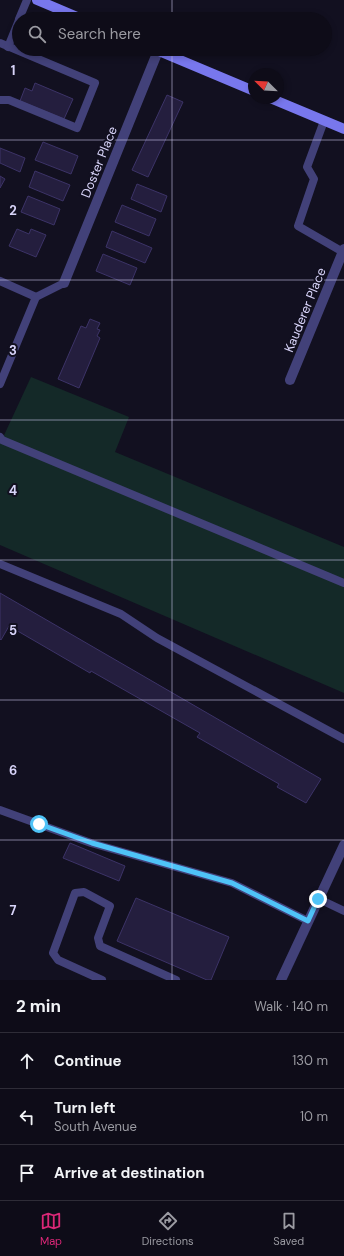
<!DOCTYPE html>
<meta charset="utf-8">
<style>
:root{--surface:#0e0c18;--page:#171521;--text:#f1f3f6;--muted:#9b9ba2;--line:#2e2c37;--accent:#db2777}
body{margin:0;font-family:"DM Sans",sans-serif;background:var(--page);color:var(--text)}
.compass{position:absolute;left:248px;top:68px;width:36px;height:36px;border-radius:50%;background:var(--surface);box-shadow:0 2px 6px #0003;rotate:294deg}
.stop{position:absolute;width:12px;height:12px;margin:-9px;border:3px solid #4fc3f7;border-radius:50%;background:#fff}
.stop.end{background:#4fc3f7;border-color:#fff;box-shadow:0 1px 4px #0008}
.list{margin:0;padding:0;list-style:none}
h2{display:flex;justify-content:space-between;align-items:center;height:52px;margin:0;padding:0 16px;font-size:17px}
h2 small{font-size:13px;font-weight:400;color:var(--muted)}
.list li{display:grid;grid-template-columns:26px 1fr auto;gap:12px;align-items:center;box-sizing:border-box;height:56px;padding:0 16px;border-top:1px solid var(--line)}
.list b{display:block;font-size:15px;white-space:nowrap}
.list p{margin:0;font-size:13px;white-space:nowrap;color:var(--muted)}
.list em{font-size:13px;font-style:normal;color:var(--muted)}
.icon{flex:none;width:22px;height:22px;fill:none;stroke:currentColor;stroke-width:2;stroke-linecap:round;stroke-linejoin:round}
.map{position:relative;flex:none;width:344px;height:980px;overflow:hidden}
.search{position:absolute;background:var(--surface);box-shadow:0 2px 6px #0003;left:12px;right:12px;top:12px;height:44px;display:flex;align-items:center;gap:10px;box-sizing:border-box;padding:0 14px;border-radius:22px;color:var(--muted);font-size:15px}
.sheet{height:220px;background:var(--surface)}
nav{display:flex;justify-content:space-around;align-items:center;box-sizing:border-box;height:56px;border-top:1px solid var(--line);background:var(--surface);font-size:11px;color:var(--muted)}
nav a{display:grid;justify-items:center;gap:2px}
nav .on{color:var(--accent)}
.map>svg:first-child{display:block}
.green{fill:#142928}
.building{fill:#241e3e;stroke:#3c3367}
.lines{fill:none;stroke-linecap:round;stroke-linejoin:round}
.service{stroke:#424179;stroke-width:8}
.minor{stroke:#424179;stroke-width:10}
.secondary{stroke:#7877ed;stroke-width:10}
.route{stroke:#4fc3f7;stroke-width:5}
.grid{fill:none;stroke:#d8d4f9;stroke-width:1;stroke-opacity:0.55}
.labels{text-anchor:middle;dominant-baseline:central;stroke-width:4;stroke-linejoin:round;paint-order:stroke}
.street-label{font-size:13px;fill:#d8d4f9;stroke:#121020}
.grid-label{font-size:13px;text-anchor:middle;font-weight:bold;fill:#d8d4f9;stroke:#121020;stroke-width:4;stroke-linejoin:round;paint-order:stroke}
</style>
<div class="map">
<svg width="344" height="980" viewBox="0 0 344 980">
<rect width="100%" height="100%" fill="#121020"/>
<!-- green -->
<polygon class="green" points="31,377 129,417 115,452 344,547 344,693 0,545 0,444"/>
<!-- building -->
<g class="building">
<polygon points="35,83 73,99 64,119 20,101 25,88 32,91"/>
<polygon points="167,95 183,102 148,177 132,170"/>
<polygon points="43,142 78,156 71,174 35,160"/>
<polygon points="0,148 25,158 20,172 0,163"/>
<polygon points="35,171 70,185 63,201 29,187"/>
<polygon points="0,176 5,179 0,188"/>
<polygon points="137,184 167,196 161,212 131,199"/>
<polygon points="28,196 60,209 54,225 21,212"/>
<polygon points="122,205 156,219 149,236 115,222"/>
<polygon points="17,229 29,234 31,229 46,235 36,257 9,246"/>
<polygon points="112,231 152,248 145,263 106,247"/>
<polygon points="103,254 137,268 130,285 96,271"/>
<polygon points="90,319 100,323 97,329 100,330 97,336 100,338 79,388 58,379 81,326 86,328"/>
<polygon points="0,593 321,779 306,803 277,787 279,784 197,737 200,733 91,671 90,673 9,626 1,640 0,639"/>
<polygon points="70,843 125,866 119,881 63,858"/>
<polygon points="136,898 229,937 211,980 207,980 117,941"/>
</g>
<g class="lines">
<!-- service -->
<g class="service">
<polyline points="19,19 27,0"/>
<polyline points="0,43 95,83 77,128 9,100 0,100"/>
<polyline points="8,47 19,20"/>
<polyline points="324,121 307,167 314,179 298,226 343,252"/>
<polyline points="0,281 36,297 0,384"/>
<polyline points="36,297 64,283"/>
<polyline points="0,437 2,440 344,583"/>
<polyline points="0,564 121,614 157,638 344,739"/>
<polyline points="0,810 91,843 232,883 308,921"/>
<polyline points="319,899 344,911"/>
<polyline points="102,980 58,960 53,953 75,893 84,892 110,906 98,938 100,946 176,980"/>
</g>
<!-- minor -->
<g class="minor">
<polyline points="64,283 158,51"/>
<polyline points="290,380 344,249"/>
<polyline points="281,980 344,845"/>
</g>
<!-- secondary -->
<g class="secondary">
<polyline points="37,0 82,19"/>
<polyline points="154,49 254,91"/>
<polyline points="270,98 344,129"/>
</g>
</g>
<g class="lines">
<!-- route -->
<polyline class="route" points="39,824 92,843 232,883 308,921 318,899"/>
</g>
<!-- grid -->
<path class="grid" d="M172,0V19M172,49V980M0,140H344M0,280H344M0,420H344M0,560H344M0,700H344M0,840H344"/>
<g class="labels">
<!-- street labels -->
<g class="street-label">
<text transform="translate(99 162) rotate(-68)">Doster Place</text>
<text transform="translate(305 310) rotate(-68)">Kauderer Place</text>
</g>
</g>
<g class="grid-label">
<text x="13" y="75">1</text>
<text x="13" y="215">2</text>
<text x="13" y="355">3</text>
<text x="13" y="495">4</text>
<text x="13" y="635">5</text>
<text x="13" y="775">6</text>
<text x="13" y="915">7</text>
</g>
</svg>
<svg class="compass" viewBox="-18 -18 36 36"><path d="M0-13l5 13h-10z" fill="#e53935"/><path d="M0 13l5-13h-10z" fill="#9b9ba2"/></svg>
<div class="stop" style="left:39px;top:824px"></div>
<div class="stop end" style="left:318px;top:899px"></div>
<div class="search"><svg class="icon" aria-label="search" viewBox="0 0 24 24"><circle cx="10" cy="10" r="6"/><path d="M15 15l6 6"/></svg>Search here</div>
</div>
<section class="sheet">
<h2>2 min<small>Walk · 140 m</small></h2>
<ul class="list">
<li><svg class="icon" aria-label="ahead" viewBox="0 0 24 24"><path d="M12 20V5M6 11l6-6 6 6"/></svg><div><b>Continue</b></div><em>130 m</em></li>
<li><svg class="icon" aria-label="left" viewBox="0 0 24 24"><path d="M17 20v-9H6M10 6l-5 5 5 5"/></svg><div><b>Turn left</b><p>South Avenue</p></div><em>10 m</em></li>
<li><svg class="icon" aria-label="arrive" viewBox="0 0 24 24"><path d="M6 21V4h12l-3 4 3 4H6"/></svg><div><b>Arrive at destination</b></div></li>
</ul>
</section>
<nav>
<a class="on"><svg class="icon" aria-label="map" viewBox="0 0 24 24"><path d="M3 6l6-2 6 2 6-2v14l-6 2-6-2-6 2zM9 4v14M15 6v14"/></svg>Map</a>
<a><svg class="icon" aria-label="directions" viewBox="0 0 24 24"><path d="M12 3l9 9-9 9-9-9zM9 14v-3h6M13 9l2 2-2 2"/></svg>Directions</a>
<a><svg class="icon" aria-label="saved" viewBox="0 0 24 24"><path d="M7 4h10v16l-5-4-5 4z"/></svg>Saved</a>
</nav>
